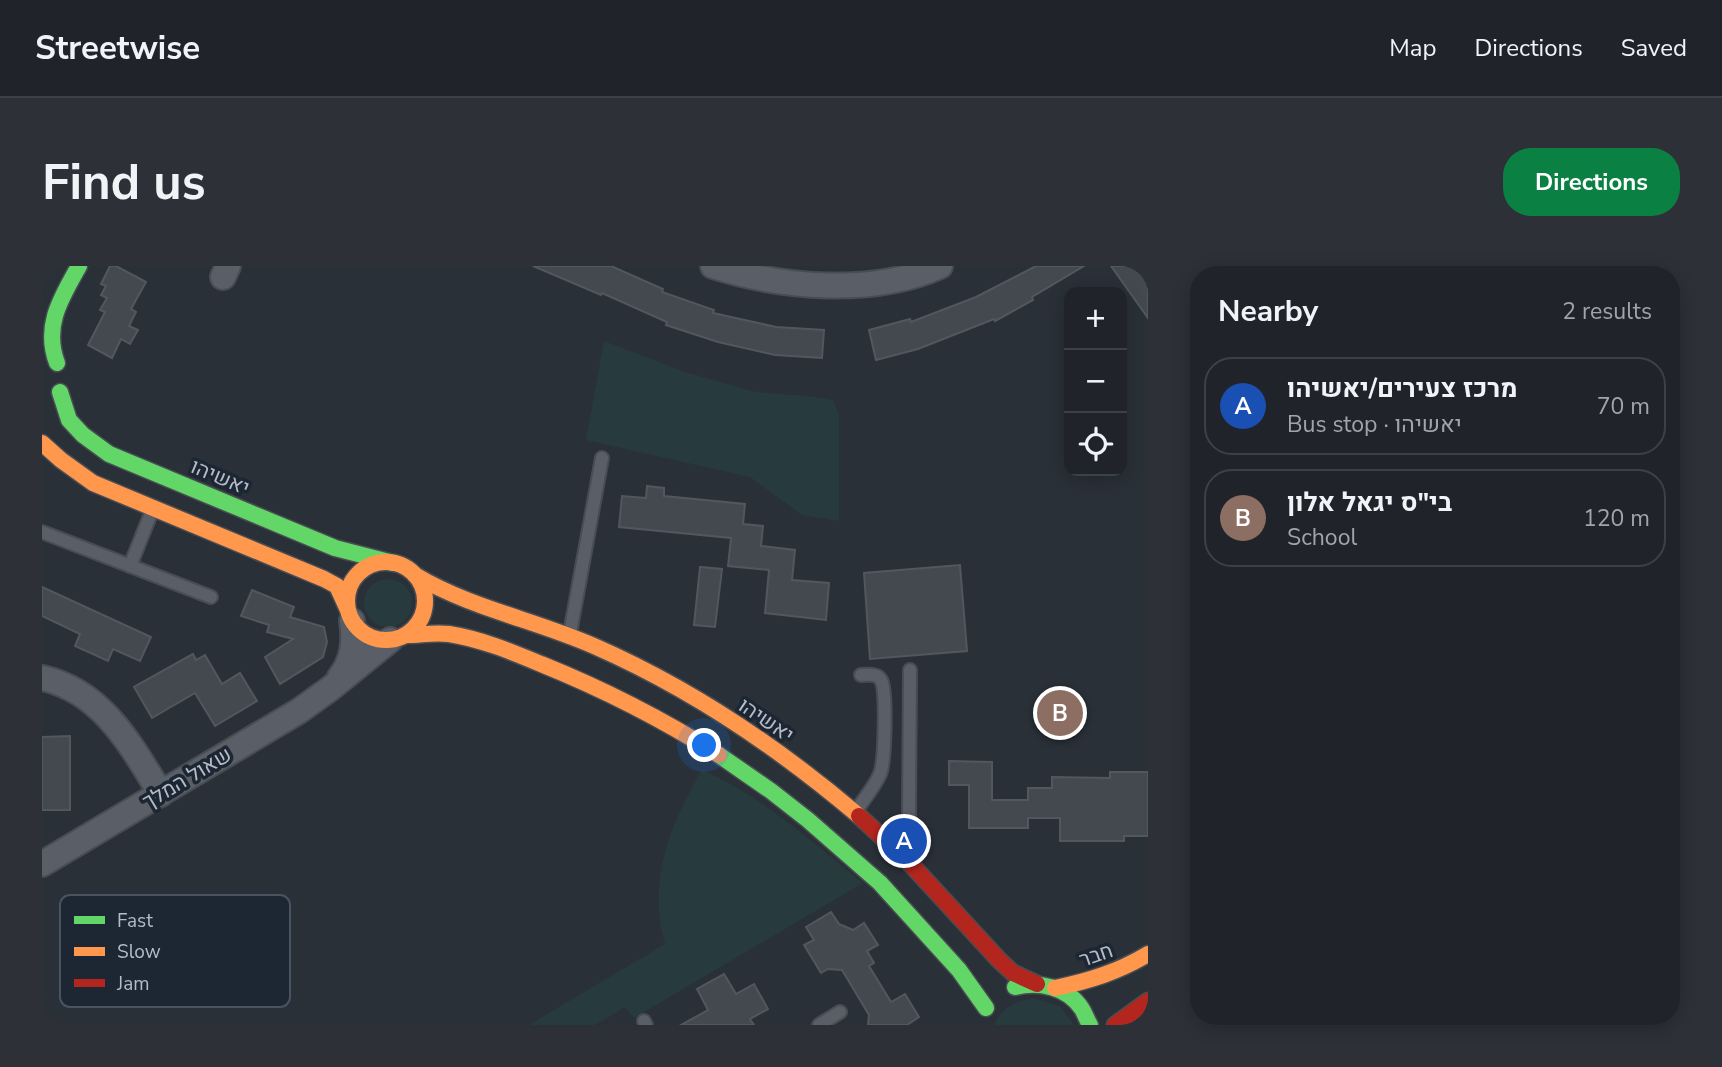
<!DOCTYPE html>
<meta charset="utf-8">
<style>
:root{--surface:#20242a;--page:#2d3036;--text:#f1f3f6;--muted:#a2a4a8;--line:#3d4147;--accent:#0b8043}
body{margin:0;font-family:"Nunito Sans",Heebo,sans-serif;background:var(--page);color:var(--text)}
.controls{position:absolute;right:21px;top:21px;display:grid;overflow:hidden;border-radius:14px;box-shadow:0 4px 18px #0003}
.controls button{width:63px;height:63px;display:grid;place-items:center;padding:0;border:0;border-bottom:2px solid var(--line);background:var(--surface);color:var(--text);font:35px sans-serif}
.you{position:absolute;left:663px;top:480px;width:24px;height:24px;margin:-18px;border:5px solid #fff;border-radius:50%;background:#1a73e8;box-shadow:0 0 0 10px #1a73e833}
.badge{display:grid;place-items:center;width:46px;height:46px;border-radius:50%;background:var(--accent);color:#fff;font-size:23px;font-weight:700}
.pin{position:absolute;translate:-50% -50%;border:4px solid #fff;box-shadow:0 2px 7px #0006}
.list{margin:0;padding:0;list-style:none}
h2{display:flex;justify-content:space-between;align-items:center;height:91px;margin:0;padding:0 28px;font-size:30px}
h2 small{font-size:23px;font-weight:400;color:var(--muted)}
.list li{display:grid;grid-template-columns:46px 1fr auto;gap:21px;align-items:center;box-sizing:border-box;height:98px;margin:0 14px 14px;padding:0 14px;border:2px solid var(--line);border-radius:28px}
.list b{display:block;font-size:26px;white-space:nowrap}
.list p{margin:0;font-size:23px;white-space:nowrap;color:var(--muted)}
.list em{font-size:23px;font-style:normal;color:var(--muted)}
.icon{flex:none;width:38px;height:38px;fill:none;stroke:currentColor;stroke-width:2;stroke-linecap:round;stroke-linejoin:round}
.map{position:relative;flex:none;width:1106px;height:759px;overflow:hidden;border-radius:28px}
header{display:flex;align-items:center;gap:42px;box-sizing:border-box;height:98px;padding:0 35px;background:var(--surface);border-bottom:2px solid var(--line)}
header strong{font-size:33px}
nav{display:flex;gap:38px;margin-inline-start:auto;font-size:24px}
.intro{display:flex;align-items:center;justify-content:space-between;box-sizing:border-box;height:168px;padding:0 42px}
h1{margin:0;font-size:49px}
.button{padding:18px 32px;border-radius:28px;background:var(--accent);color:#fff;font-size:24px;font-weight:700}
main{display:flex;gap:42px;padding:0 42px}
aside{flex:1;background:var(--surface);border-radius:28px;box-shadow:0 4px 18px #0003}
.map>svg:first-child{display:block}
.green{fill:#273a3e}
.building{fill:#444950;stroke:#52575f;stroke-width:2}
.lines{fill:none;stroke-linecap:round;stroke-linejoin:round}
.lane-casing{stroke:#484c53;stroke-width:16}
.street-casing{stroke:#484c53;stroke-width:28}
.fast-casing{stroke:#484c53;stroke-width:19}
.slow-casing{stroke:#484c53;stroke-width:19}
.jam-casing{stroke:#484c53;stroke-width:19}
.lane{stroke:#5a5e66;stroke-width:12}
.street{stroke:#5a5e66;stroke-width:24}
.fast{stroke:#63d668;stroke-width:16}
.slow{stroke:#ff974d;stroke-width:16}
.jam{stroke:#b3261e;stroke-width:16}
.labels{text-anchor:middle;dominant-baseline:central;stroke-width:7;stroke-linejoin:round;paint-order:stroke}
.street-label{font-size:21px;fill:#b4bcc9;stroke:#1d2633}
.key{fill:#1d2633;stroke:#4a5360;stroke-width:2}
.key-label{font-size:19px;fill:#b4bcc9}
</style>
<header>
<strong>Streetwise</strong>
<nav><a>Map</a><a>Directions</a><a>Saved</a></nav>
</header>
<div class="intro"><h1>Find us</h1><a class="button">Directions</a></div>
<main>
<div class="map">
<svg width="1106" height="759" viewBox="0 0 1106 759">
<rect width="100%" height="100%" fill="#2a3038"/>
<!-- green -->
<g class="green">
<polygon points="562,75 640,105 713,126 766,130 791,134 797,149 797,255 760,249 708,211 544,174"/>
<circle cx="346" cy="337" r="24"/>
<path d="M660,504C720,530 770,576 821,617L592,752L583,741L553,759H487L623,678C605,615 628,558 660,504Z"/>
<path d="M991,732L1018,740L1032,759H952C959,742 974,735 991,732Z"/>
</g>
<!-- building -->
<g class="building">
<polygon points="68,0 74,0 104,16 89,43 94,46 87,60 96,64 88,78 79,73 70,92 46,79 63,46 58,44 65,32 59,29 64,20 59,18"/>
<polygon points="491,0 569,0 621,23 620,26 672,44 671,47 734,61 782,64 780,92 733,89 676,76 624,59 625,56 560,27 559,29"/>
<polygon points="994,0 1042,0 990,31 991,34 953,55 952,53 876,83 834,94 827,64 868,53 869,56 934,31"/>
<polygon points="1069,0 1106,0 1106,52"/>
<polygon points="605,220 622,222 622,230 703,238 701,258 721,260 719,280 753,284 750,314 787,317 784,354 723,347 727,304 686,300 689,272 577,261 580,230 604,232"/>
<polygon points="918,299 925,385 828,393 822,307"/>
<polygon points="658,301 680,303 673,361 652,359"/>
<polygon points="0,321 109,371 98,395 71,383 66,395 33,380 38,368 0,350"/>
<polygon points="210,324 252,341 248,351 282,361 285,376 281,391 238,418 223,391 251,373 225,366 227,359 199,350"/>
<polygon points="151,388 154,394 163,389 180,418 198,407 215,435 173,460 153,427 110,452 92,421"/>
<polygon points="28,470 28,544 0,544 0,471"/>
<polygon points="907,495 950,496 950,534 986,534 986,522 1010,522 1010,511 1068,512 1068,506 1106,506 1106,570 1082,570 1082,575 1018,575 1018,552 986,552 986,562 927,562 927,519 907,519"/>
<polygon points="789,646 797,658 811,664 822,657 836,679 825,685 832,697 827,700 849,736 863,728 877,751 865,759 826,759 827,749 800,704 786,703 779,707 762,679 772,674 764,661"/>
<polygon points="682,708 694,728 712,718 726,743 708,753 712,759 639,759 666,744 655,723"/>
</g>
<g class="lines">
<defs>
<g id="lane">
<polyline points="0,266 169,331"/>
<polyline points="88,300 110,245"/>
<polyline points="528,367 560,192"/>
<polyline points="868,404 867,546 871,589"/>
<path d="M814,545C822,533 833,520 838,508C843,496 845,425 839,414C835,407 827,409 819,409"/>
<polyline points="602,755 604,759"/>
<polyline points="777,759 798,746"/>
</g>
<g id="street">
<path d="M671,0C740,22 831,30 898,0"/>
<polyline points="181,11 186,0"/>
<path d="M298,411C311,395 313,374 310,355"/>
<path d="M0,412C60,425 89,479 119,528"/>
<polyline points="0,598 257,445 289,422 348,374"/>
</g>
<g id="fast">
<path d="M15,97C1,60 19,32 37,0"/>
<polyline points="18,126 27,154 41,169 67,188 293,282 351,297"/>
<polyline points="677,489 729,525 766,554 838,617 917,704 944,742"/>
<path d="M973,721C997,715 1026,721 1040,743C1043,748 1045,754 1048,759"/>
</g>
<g id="slow">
<polyline points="0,177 19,194 51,217 282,313 295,320 305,342"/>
<circle cx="344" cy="335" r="39"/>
<path d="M373,309C428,342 493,354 552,380C648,422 737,482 817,550"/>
<path d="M364,369C378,369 393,366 407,368C439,373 470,386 499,398C561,423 620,453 677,489"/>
<path d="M1013,722C1047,715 1076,706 1106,688"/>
</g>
<g id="jam">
<polyline points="817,550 864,593 957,694 971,707 995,718"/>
<polyline points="1073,759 1106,735"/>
</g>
</defs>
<!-- lane casing -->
<use href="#lane" class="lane-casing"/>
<!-- street casing -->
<use href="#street" class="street-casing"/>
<!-- fast casing -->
<use href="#fast" class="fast-casing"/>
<!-- slow casing -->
<use href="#slow" class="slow-casing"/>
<!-- jam casing -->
<use href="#jam" class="jam-casing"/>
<!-- lane -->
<use href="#lane" class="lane"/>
<!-- street -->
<use href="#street" class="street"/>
<!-- fast -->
<use href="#fast" class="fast"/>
<!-- slow -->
<use href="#slow" class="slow"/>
<!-- jam -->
<use href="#jam" class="jam"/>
</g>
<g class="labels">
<!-- street labels -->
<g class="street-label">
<text transform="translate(178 211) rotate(23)">יאשיהו</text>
<text transform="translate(724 454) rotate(34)">יאשיהו</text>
<text transform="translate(145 512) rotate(-31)">שאול המלך</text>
<text transform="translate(1054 689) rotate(-19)">חבר</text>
</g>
</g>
<!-- legend -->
<rect x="18" y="629" width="230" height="112" rx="10" class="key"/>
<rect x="32" y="650" width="31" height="8" fill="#63d668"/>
<rect x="32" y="681" width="31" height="9" fill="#ff974d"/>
<rect x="32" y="713" width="31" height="8" fill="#b3261e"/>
<g class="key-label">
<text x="75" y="661">Fast</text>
<text x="75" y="692">Slow</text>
<text x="75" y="724">Jam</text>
</g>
</svg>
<div class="controls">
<button>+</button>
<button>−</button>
<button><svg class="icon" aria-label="locate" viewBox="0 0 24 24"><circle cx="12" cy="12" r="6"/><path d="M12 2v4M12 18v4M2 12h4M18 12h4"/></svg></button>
</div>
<div class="you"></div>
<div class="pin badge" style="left:862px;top:575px;background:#1a4fb4">A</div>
<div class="pin badge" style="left:1018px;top:447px;background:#8d6e63">B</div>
</div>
<aside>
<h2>Nearby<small>2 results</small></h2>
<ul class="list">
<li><span class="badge" style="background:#1a4fb4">A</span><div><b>מרכז צעירים/יאשיהו</b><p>Bus stop · יאשיהו</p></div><em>70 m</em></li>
<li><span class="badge" style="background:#8d6e63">B</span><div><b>בי&quot;ס יגאל אלון</b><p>School</p></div><em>120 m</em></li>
</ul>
</aside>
</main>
